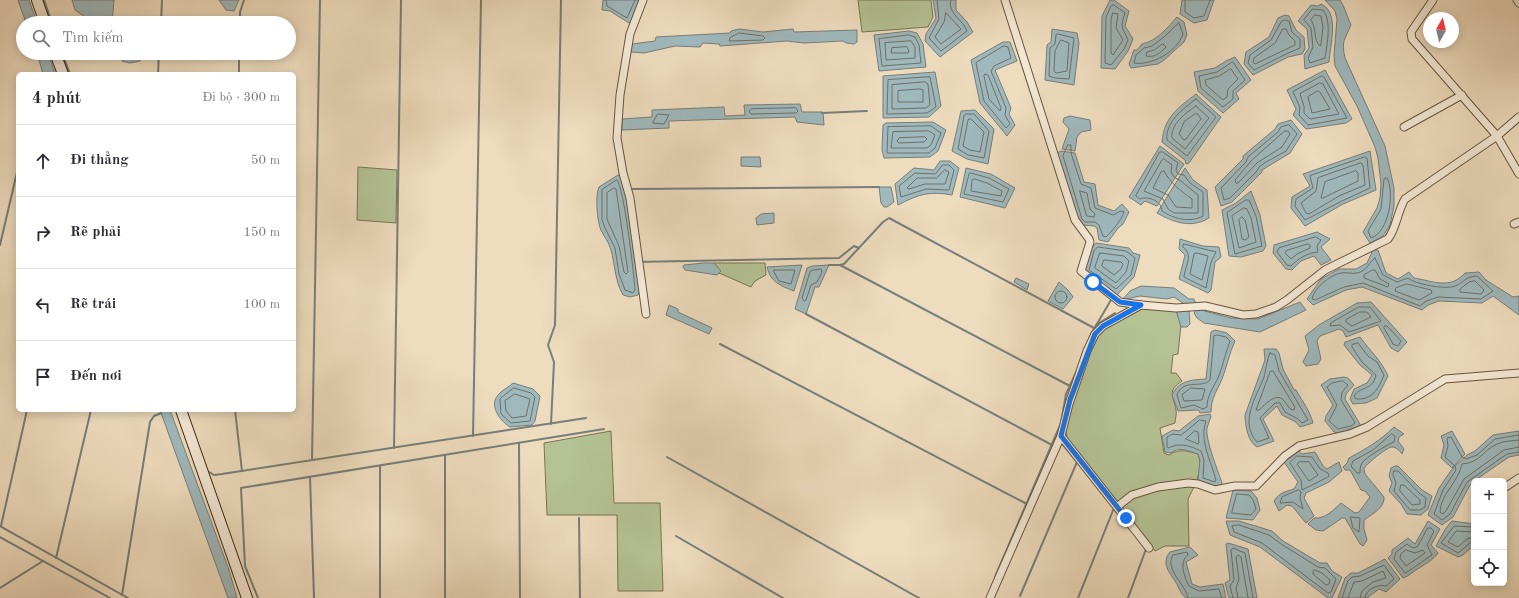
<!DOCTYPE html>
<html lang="vi">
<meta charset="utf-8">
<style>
:root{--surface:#fff;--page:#f7f7f7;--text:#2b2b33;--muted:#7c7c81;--line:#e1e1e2}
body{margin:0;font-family:"Old Standard TT",serif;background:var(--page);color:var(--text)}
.controls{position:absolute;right:12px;bottom:12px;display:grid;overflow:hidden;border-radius:6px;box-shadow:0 2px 10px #0003}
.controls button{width:36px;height:36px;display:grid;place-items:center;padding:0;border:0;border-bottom:1px solid var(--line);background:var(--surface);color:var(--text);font:20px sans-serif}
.compass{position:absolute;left:1423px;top:12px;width:36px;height:36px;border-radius:50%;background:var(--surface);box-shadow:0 2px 10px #0003;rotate:8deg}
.stop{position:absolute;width:12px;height:12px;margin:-9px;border:3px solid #1a73e8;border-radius:50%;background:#fff}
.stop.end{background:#1a73e8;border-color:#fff;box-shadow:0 1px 4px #0008}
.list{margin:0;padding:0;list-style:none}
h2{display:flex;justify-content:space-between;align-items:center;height:52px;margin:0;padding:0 16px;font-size:17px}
h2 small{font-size:13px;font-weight:400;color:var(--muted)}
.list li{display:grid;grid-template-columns:26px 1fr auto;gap:12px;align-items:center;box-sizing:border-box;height:72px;padding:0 16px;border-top:1px solid var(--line)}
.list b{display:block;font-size:15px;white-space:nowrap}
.list em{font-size:13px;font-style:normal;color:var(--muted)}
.icon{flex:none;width:22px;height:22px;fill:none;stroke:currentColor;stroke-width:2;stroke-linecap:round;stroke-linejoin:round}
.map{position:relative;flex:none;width:1519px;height:598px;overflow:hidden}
.search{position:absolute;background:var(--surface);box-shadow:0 2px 10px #0003;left:16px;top:16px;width:280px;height:44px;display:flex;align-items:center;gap:10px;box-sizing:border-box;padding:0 14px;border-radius:22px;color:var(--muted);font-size:15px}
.panel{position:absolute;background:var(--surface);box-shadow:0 2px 10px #0003;left:16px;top:72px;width:280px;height:340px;border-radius:6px}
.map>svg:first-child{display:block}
.green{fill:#b4c295;stroke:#797454}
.water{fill:#9fb9bd;stroke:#787e79}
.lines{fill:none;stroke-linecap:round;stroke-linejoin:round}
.shore{stroke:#6e7068;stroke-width:1}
.stream{stroke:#787e79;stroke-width:2}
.street-casing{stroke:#6a543d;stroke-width:9}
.secondary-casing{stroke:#3e2612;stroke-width:12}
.street{stroke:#f4e8d5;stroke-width:7}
.secondary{stroke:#f4e8d5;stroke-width:10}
.route{stroke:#1a73e8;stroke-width:5}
</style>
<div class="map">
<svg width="1519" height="598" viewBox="0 0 1519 598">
<rect width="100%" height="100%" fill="#eedcbe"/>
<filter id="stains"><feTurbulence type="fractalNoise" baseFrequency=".005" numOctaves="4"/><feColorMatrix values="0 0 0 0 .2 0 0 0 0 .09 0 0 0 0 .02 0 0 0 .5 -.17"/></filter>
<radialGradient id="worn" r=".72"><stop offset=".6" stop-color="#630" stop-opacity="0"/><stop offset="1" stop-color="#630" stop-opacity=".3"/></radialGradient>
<!-- green -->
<g class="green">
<polygon points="858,0 931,0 933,17 928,27 862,32"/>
<polygon points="358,167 397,170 396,223 357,220"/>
<polygon points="714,263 765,263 766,275 755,281 751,287 719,273 720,271"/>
<path d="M1137,308L1176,310L1181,324L1178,354L1173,355L1171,373H1176L1182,381C1167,391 1173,395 1176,410C1177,414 1175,419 1175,423L1160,428L1164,453L1169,455C1179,448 1187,451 1198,454C1202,464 1199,473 1196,483L1157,486L1118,504L1068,442L1065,427L1089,352L1102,328Z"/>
<polygon points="611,431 614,503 660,503 663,591 618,591 617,515 547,515 544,443"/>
<polygon points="1195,485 1188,499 1189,546 1165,546 1155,551 1120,507 1132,497 1158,489"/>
</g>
<!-- water -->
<g class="water">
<polygon points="18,0 29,0 37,23 26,23"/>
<polygon points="72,0 114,0 112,23 88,23 88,19 75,10"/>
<polygon points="219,0 239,0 234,11 226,10"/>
<polygon points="603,0 639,0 631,21 629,23 610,11 602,10"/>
<polygon points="933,0 956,0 956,10 967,22 973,32 940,57 925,41 926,34 936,18"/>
<polygon points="1110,0 1114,0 1129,11 1125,26 1133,39 1128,51 1115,69 1101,68 1102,16"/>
<polygon points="1182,0 1214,0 1207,20 1194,23 1180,14"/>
<path d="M1325,0H1340C1345,7 1347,17 1351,25C1345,39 1341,41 1345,58L1385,146L1394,188V206L1390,225L1383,236L1370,243L1363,232L1377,208L1380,198L1381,184L1378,158L1375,147L1357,106L1335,66L1334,55L1337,19L1335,11Z"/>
<path d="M1321,4C1340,12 1330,46 1329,62L1305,69L1304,55L1309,48L1307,29L1298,21L1311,5L1318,6Z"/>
<polygon points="1285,15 1289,16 1296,30 1304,37 1305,49 1302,54 1288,57 1253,75 1244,64 1246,52 1269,37 1278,18"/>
<path d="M1177,17L1184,22L1187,35L1184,42L1164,60L1158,64L1131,68L1129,64L1134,50H1137L1142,44C1157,41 1167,28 1177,17Z"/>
<polygon points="739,29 763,32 793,29 794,32 857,30 857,42 854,44 846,43 843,41 804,43 787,41 720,46 719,44 703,43 700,47 675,46 644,53 631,52 632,44 655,41 656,37 730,33 731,31"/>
<polygon points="1052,29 1077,33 1079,43 1074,85 1045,80 1047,45 1051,42"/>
<polygon points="909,31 917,33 923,44 926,67 879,71 874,35"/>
<polygon points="1003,42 1010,42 1017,61 995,70 1011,108 1009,114 1015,125 1007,136 980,103 971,60"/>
<polygon points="37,53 48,53 55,74 43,74"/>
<polygon points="121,53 143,53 143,57 140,61 130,63 122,61"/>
<polygon points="1235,57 1251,80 1236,93 1239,99 1223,113 1198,91 1194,72 1215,68 1226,61"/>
<polygon points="1325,70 1352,119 1346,123 1306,129 1293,115 1296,109 1287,90"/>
<polygon points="935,72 941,106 929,117 883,118 883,76"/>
<path d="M1196,94L1221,117L1189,163L1186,164L1185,160L1162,142C1164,117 1178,108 1196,94Z"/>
<polygon points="800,104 802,112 823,112 824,125 797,122 795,117 669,121 669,128 622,130 622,119 652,117 652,110 724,107 725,116 745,115 744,105"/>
<polygon points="975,110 994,129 988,164 967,159 952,151 961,111"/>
<polygon points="1070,116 1090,120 1091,130 1081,132 1077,137 1075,151 1062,149 1069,129 1063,122 1064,118"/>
<polygon points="1291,120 1302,134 1290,153 1262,170 1262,172 1232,202 1221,206 1215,187 1243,159 1243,156 1275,129 1278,124"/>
<polygon points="933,122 946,130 938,151 930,157 884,158 882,150 883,125 886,123"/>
<polygon points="1160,146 1184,164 1157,206 1145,201 1141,205 1129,197"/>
<polygon points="1061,151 1075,153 1084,182 1095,184 1098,205 1114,211 1122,204 1129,212 1123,224 1118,228 1108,242 1099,240 1097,228 1094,226 1082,225 1079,221 1057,153"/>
<polygon points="1370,151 1376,190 1343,204 1305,226 1291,208 1292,197 1310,186 1303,174"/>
<polygon points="741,157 760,157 761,167 741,166"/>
<path d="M940,161H950L959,168L952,195C929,191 919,194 898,205L895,184L914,168L934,170Z"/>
<polygon points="966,168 991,174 1015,188 1005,208 960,197"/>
<path d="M1185,168L1193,180L1207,190L1209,218C1191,229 1173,222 1157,213Z"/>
<path d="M618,175H620L628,202L640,291L638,295L630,297L623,295C615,281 615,265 611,250C609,242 604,237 601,230C597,222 595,194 599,187Z"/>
<polygon points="879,187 891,187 894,202 887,207 884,207 881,203"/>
<polygon points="1251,191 1260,215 1266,246 1263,251 1241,257 1229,256 1222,210 1236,203"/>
<polygon points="774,213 774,223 757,225 756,218 761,214"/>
<polygon points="1317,232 1330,239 1321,247 1331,260 1321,265 1314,256 1301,261 1292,270 1286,269 1273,253 1274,245"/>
<polygon points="1180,239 1203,246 1219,247 1221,257 1215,262 1211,290 1208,293 1179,279 1185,255 1179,249"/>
<path d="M1096,243L1129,248L1133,253L1140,255L1134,277L1116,296L1086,273C1083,263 1090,250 1096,243Z"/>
<path d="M1373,250H1378L1386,273L1398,279L1409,272L1414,278C1433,281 1450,290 1465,273L1479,272L1486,280L1513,297L1519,296V315L1493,296L1482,303L1439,301L1428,305L1422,310L1362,287L1346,290L1313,305L1307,299L1321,279L1339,269H1356L1367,263Z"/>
<polygon points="704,263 714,263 721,271 717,275 685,270 683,267 684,265"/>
<path d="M802,265L794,291C781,286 770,282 767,267Z"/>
<polygon points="829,265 819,287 815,287 806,314 795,309 807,268 812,266"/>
<polygon points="1016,278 1029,284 1027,290 1014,282"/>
<polygon points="1059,282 1068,290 1073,297 1063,309 1048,301"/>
<polygon points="1141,286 1174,288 1189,299 1194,299 1196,304 1184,304 1174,297 1167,299 1140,296 1122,300 1130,291"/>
<polygon points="1300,302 1306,310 1260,332 1204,323 1197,318 1194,313 1197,309 1231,318 1258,319"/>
<polygon points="1371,302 1407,342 1398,352 1391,348 1378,325 1346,337 1343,331 1339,329 1320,336 1317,341 1321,359 1318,364 1306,366 1303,362 1309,350 1305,336 1319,325 1357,303"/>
<polygon points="669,305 678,309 678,312 712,328 709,334 666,315"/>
<polygon points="1176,310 1189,310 1190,324 1187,327 1181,327"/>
<path d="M1215,330L1227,333L1235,341C1229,354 1227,366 1222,379C1217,391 1211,398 1211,412L1200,413L1198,410L1178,411L1172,395C1179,380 1192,380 1206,379L1211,332Z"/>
<path d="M1360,337C1370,351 1381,360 1388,376L1377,398L1366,403L1353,404L1350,399L1354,389L1367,383L1372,375L1360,365L1344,345L1345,342Z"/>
<path d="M1264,349H1276L1279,353L1283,369L1294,390H1296C1302,401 1310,411 1313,423L1300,427L1296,422L1282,415L1277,406L1263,419L1274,441L1257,447C1248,442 1245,425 1245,415L1265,360Z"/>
<polygon points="1344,377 1348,378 1354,385 1346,394 1345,399 1361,426 1338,433 1334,432 1325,421 1326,416 1333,405 1321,385 1330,379"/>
<path d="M513,383L533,389L540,396L535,421L532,425L510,427C500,421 487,404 500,393C504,389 509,387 513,383Z"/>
<polygon points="160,410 170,410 229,570 237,598 228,598"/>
<path d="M1210,414L1211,416C1210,420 1208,424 1207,428C1205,439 1218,471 1222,483L1220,486C1212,486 1204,485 1198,479L1200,460L1198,454C1189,451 1179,446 1171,453L1165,452L1162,436L1173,430L1179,431L1198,416Z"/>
<path d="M1394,427L1404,434L1399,437L1398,441L1404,449L1402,454C1400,451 1396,447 1392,447C1387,447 1365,465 1364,469L1365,474L1384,497C1385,508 1372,514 1364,520V529L1367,540L1363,546L1360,544L1345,518H1342L1323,531L1316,530L1308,524L1314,518C1326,519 1333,510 1341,503L1355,513L1359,512L1370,497L1365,491L1361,490L1350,470H1345L1343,467L1347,463L1349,458C1366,449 1381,440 1394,427Z"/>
<polygon points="1452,431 1465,454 1452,468 1441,458 1444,445 1441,436"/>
<polygon points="1519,431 1519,455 1509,457 1474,481 1470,485 1453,517 1442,525 1428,515 1439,488 1452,469 1467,455 1475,451 1493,435"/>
<path d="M1299,451L1302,454L1315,452L1323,466L1327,469L1339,462L1342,471L1329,482L1306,493L1304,498L1314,516L1306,523L1292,506L1287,505L1279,511L1274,501C1280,492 1285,492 1294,489L1298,482L1284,462Z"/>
<polygon points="1395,466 1398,466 1422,490 1432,496 1428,509 1421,515 1407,514 1401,504 1389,491 1392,483 1389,476 1391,468"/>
<polygon points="1233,490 1251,491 1257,498 1260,510 1253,520 1226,518"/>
<polygon points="1226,521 1239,521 1272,531 1283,541 1320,563 1327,563 1332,571 1342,577 1332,598 1328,598 1260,547 1230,535"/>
<path d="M1428,521L1440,529L1431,545L1438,553C1433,560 1427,563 1419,568C1413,571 1410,576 1403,578L1388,558L1392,554V550L1408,538L1415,544Z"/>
<polygon points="1452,521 1474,524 1474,545 1463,555 1458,557 1436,546 1446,528"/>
<polygon points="1228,543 1248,549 1257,598 1229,598 1225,583 1230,580 1226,544"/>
<path d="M1190,547L1198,555L1186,562L1192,584L1200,587L1223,584L1226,598H1186C1180,594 1179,587 1175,581C1169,572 1161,563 1170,552Z"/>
<polygon points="1385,559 1400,579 1386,592 1379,589 1367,598 1338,598 1345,578 1351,573 1358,573"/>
</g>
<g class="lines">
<!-- shore -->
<g class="shore">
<polyline points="606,0 607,6 627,18 635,0"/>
<path d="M937,0L939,19L929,38L941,51L967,31C963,20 947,13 951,0"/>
<polyline points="1185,0 1185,12 1194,18 1204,16 1210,0"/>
<path d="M1114,5L1125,13C1120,28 1122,26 1128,40L1124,49L1111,65L1105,63L1106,17L1111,6Z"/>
<path d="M1313,9L1323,10C1332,21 1327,44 1325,58L1310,63L1308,58L1313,47L1311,28L1304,20Z"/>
<polygon points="946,13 961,29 941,44 935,37 944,22"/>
<polygon points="1113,13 1118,14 1116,28 1123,40 1113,55 1111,53 1111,20"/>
<path d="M1315,15L1321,16L1323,27L1321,44L1320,46C1313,40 1317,28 1311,20Z"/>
<polygon points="1285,20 1289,21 1292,32 1300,39 1300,48 1286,54 1254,70 1248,63 1250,55 1271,40 1281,22"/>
<path d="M1179,23L1183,34C1177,52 1151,66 1134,63L1136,55L1144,48L1152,46L1164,37Z"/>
<polygon points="1283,29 1286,29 1289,35 1295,41 1295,45 1255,64 1253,62 1254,58 1275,43"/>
<polygon points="739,33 763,36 765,38 763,40 729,41 730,38"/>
<polygon points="1058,34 1074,38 1069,79 1055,78 1049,76 1050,48 1055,44 1056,35"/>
<polygon points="909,35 915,37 919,45 921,63 882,66 879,39"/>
<polygon points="1061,40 1069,43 1067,71 1056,73 1054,71 1055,51"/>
<polygon points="911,41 915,47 915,58 886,60 885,43"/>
<path d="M1163,44L1166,47C1160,53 1155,58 1146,56L1147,52L1154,50Z"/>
<polygon points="1004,46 1008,47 1011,58 994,66 991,71 1006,108 1005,115 1010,124 1006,128 984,101 976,63"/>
<polygon points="907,47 909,51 908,53 891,53 892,48"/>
<polygon points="1233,62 1245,80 1233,91 1233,99 1223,107 1201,88 1199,76 1217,72"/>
<polygon points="1231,69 1238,79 1228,89 1227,97 1223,100 1206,85 1205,80 1219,76"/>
<polygon points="985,74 988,75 1001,108 1000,111 989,99 984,76"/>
<polygon points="1322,76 1324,77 1347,118 1308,125 1299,115 1300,107 1293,92"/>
<polygon points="930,77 936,107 927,113 887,114 888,80"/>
<polygon points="925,82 928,84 930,105 926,108 892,109 892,85"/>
<polygon points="1320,83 1323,84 1339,114 1310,119 1304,113 1304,106 1300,94"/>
<polygon points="920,89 923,90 923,102 898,102 898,91"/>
<polygon points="1318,91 1320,92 1330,109 1312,113 1308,97"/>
<path d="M1196,99L1216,117L1187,156L1167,140C1165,122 1183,109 1196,99Z"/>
<path d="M1196,106L1209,118L1185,149L1172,138C1170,124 1186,113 1196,106Z"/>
<polygon points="796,108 798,111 796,113 751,114 749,111 751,109"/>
<polygon points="658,114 669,115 664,124 653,123"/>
<polygon points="966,114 974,114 989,131 984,158 968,155 958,149 964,116"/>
<polygon points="1195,114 1198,114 1201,119 1186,139 1184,140 1179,134 1184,122"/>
<polygon points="971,119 984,132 980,152 970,150 963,146 968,120"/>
<polygon points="1289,125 1297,134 1286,151 1266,162 1259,167 1257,171 1230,198 1224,200 1221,188 1246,162 1248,157 1278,132 1281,127"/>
<polygon points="931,126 941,133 935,148 929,153 887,153 888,127"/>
<polygon points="929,131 935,135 931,145 927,148 891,148 893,132"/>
<polygon points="1285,131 1288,131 1290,134 1282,147 1257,163 1238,183 1236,183 1235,180 1252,160"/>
<polygon points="925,137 927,139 924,142 899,143 897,141 899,138"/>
<path d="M1068,145H1071V153L1081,184L1091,188L1095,208L1113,215L1121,211L1124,212C1121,221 1112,231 1106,237L1103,236L1099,225L1095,222H1085L1082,219L1063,156Z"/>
<path d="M1160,152H1163L1178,163L1176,170L1178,174L1184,175L1190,183L1203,192V216C1190,223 1174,219 1162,211C1162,202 1149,195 1140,199L1136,196Z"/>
<polygon points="1365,157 1367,158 1370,188 1342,201 1305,220 1295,206 1296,199 1313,188 1310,176"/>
<polygon points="1164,159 1172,165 1171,172 1174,177 1181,181 1198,195 1198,213 1174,213 1168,209 1163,199 1144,191 1162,160"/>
<polygon points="1361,163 1363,165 1365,185 1339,196 1309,214 1306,213 1301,203 1316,191 1318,178"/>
<polygon points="943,165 949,165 954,170 949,190 926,189 901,197 899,186 915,173 935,174"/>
<polygon points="945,170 949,172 945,184 925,184 909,189 907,188 917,178 936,178"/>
<path d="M1164,171C1171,184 1180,190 1192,199V208L1176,207L1168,195L1153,188L1161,172Z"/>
<polygon points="1356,171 1358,173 1358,181 1323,198 1321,198 1325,182"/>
<polygon points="971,173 989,178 1009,189 1003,202 964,194 969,174"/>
<path d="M1387,178C1395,193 1389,232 1371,238L1368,231L1381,209L1384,179Z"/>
<polygon points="975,179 987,183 1002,191 1001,196 971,191 972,180"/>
<path d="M617,180C624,186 634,275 635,290L633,293L625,290L619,274L615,248L605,228L602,220V190Z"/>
<polygon points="614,188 616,189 628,272 626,274 624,272 619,246 607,219 607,193"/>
<polygon points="1080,191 1087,193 1090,209 1095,214 1094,217 1087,216"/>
<polygon points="1246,200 1249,200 1256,216 1262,246 1235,254 1227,213"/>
<polygon points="1244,208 1247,209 1251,218 1256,242 1239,248 1232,216"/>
<polygon points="1242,217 1245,220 1249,237 1245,240 1242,239 1239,220"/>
<path d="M1316,237L1321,240L1317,246L1318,252C1307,253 1299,258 1291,266L1287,265L1277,252L1279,248Z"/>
<path d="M1184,244L1216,252L1211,262L1206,288L1184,277C1185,266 1194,255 1183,247Z"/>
<polygon points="1308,244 1310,245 1310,248 1297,254 1291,259 1285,253 1286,251"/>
<polygon points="1098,247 1126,251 1135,258 1131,275 1116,289 1089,270 1094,251"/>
<polygon points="1100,253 1124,256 1129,261 1126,272 1116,283 1095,268"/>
<polygon points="1197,253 1208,256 1202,280 1190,274 1194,254"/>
<path d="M1375,258L1383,275L1397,282L1408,278C1414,284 1446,290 1455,286C1466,282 1463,277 1477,276L1493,291L1481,299L1438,297L1426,301L1420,306L1363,283L1344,287L1315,300L1312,299C1314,288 1330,275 1341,273C1346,272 1352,274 1357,273C1367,271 1369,262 1375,258Z"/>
<polygon points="1104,260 1121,262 1123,264 1121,269 1114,275 1102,266"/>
<polygon points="774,270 795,270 791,284 779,281 774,272"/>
<polygon points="813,270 821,269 822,272 817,282 811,285 806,300 804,301 802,298 810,272"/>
<polygon points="1373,270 1375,270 1380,279 1389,284 1388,287 1364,278 1364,275"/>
<polygon points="1475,281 1484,290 1481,294 1460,292 1460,289 1469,282"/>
<polygon points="1407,284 1431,290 1432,293 1419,300 1395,291 1396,288"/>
<circle cx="1061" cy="297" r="6"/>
<polygon points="1359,307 1370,307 1381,321 1349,332 1340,325 1330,326 1331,323"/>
<polygon points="1360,312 1367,312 1371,317 1352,326 1346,322 1346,320"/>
<polygon points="1385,326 1387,326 1401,341 1398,346 1393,344 1384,328"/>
<path d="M1217,335L1226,337L1230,341C1225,354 1223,366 1218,378C1213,388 1207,396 1207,407L1203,409L1194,405L1181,408L1177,395C1183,378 1202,389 1210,380L1214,336Z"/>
<path d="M1358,343L1368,356L1377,362L1384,375C1378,390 1372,400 1356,399L1354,396C1360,386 1373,391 1376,375L1362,362L1352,347V345Z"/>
<path d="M1270,353L1275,355L1279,371L1308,420L1302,423L1298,419L1285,412L1280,403H1275L1260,418L1269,438L1257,442C1239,422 1256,398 1264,377C1266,370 1267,359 1270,353Z"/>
<path d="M1273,371L1295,407L1294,410C1288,409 1289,406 1285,402C1277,390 1265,405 1259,410H1256L1270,372Z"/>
<polygon points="1343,381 1348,385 1342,392 1341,400 1355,423 1351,426 1338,429 1329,421 1337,405 1327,387 1332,383"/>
<polygon points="514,388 531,393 535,397 530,421 511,423 501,414 500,399"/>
<polygon points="1191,388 1205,389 1202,400 1184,401 1182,395"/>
<polygon points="515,394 530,399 526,416 512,418 506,411 505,401"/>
<path d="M1200,420L1206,421C1199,440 1211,461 1216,480L1215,482L1203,478L1204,460L1201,451C1191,446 1179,442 1169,448L1167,447V437L1173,434L1181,435Z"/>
<polygon points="1195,431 1198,432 1199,442 1198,444 1186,439"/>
<path d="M1392,434L1395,436L1394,442C1388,444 1365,458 1362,463C1360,466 1360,470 1360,473H1357L1351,466L1353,461L1373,450Z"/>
<polyline points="1519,435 1495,439 1477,455 1466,459 1462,457 1451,437 1447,438 1448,446 1445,457 1455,466 1456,470 1443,490 1434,514 1442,520 1450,514 1467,482 1507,454 1519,452"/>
<path d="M1519,440C1512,441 1503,441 1497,444C1482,451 1480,463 1462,464C1459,481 1440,495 1440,512L1443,514L1446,511L1464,479L1504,450L1519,447"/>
<polygon points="1297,456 1312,457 1320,469 1328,473 1329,476 1326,478 1302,490 1301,480 1290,463"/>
<polygon points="1309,462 1318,475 1309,481 1297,464 1299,462"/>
<polygon points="1394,471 1398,471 1419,493 1426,498 1425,507 1420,510 1410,510 1394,491 1396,483 1393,475"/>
<polygon points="1401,485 1404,485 1420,500 1420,504 1412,505 1400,491"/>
<polygon points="1299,490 1301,492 1300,498 1303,509 1293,502 1280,503 1282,497"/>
<polygon points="1237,494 1249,495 1253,500 1256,509 1251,515 1232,513"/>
<polygon points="1351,517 1360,518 1359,532 1353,528"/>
<polygon points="1239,525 1269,535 1281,544 1318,567 1325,568 1336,579 1331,592 1328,593 1262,543 1234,532 1232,526"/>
<polyline points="1474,527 1454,526 1441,543 1458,553 1470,543 1474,542"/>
<path d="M1428,528H1431L1434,531L1427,545L1432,555C1427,558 1408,572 1405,573L1394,559L1396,552L1407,544L1413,548L1417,547Z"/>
<polyline points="1474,532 1456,531 1448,542 1458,547 1467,539 1474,537"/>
<polygon points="1406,550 1415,553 1423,550 1425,553 1406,566 1400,558 1401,554"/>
<polygon points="1315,570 1322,573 1330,580 1329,584 1326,585 1313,574 1313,571"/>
<path d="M1188,598C1186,584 1164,570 1173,555L1187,552L1188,555C1179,561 1184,577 1189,586L1199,591L1219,589L1222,598"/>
<polyline points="1233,598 1230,586 1234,580 1231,550 1233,548 1245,553 1253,598"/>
<polyline points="1238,598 1236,588 1239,579 1236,557 1238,555 1241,557 1248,598"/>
<path d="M1342,598L1348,581L1352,577L1360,576L1384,565L1394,579L1386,586C1378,584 1366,589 1365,598"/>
<polyline points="1348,598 1354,582 1362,581 1383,571 1386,578 1373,582 1362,591 1360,598"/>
</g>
<!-- stream -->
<g class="stream">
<polyline points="44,0 52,23"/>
<polyline points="161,23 162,0"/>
<polyline points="240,23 240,12 244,0"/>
<polyline points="62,53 70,74"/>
<polyline points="158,74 159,53"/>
<polyline points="239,74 239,53"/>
<polyline points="822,113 867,111"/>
<polyline points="631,189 879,187"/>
<polyline points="0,245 18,168"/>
<polyline points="635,262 839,258 854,246 859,248"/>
<polyline points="829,265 840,265"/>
<polyline points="806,314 1052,445"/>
<polyline points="1096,325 1115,313"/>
<polyline points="1091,334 1111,300"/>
<polyline points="720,344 1027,504"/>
<polyline points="1070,386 840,265 844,264 883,222 889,218 1094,328"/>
<polyline points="235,410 242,471"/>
<polyline points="551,424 554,362 548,345 555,325 561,0"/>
<polyline points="473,436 481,0"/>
<polyline points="1060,441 1090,478"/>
<polyline points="519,443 520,598"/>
<polyline points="394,448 401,0"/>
<polyline points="445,455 445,598"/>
<polyline points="667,457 919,598"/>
<polyline points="312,460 320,0"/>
<polyline points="380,466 380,598"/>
<polyline points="206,470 214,475 222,474 586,418"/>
<polyline points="310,477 314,598"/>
<polyline points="579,518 580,598"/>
<polyline points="0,526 128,598"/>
<polyline points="1,526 27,410"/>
<polyline points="676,536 783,598"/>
<polyline points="0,537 110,598"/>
<polyline points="56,558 91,410"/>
<polyline points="995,577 1061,423 1066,394 1079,366"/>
<polyline points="0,588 43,561"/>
<polyline points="122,595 150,422 154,416 161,413"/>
<polyline points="1020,596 1077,462"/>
<polyline points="258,598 245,566 241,488 604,429"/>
<polyline points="1078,598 1114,508"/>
<polyline points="1128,598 1146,549"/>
</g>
<defs>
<g id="street">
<polyline points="643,0 630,34 620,95 617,138 623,173 630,198 646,314"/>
<polyline points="1005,0 1075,220 1089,239 1090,242 1081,271 1120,302 1141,305"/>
<polyline points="1433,0 1411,32 1412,39 1497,136 1519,174"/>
<polyline points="1517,0 1519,3"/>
<polyline points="1404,127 1462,95"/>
<polyline points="1514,224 1519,222"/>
<path d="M1061,436L1069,404L1087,351L1095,334L1103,326L1141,305L1176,308L1205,306L1243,315L1256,314L1276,307L1287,300L1325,270L1388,239C1397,227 1397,212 1405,199L1497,136L1519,117"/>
<polyline points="1504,488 1519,478"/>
<polyline points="1118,506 1132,495 1158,487 1188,483 1198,484 1215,490 1235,486 1256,486 1285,456 1299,446 1350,434 1367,427 1445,379 1519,373"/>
<polyline points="990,598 1061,436 1149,548"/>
</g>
<g id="secondary">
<polyline points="37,0 45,23"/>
<polyline points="55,53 63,74"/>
<polyline points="181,410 247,598"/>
</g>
</defs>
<!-- street casing -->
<use href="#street" class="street-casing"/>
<!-- secondary casing -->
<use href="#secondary" class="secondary-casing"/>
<!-- street -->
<use href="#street" class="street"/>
<!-- secondary -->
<use href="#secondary" class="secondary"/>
</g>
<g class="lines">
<!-- route -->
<polyline class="route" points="1093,282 1120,302 1141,305 1103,326 1095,334 1070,400 1061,436 1126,518"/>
</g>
<rect width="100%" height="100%" filter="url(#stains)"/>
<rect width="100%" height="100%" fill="url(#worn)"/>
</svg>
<div class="controls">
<button>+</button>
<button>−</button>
<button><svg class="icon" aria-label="locate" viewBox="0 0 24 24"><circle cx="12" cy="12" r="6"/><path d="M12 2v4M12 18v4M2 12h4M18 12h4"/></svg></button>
</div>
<svg class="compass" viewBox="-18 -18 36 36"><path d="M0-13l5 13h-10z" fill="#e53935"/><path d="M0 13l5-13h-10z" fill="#7c7c81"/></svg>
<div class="stop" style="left:1093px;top:282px"></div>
<div class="stop end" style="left:1126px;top:518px"></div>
<div class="search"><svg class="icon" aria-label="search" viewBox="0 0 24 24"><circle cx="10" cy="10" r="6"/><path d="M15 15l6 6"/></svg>Tìm kiếm</div>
<section class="panel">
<h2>4 phút<small>Đi bộ · 300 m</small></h2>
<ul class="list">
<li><svg class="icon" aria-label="ahead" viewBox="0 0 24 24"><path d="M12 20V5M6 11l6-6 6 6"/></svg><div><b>Đi thẳng</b></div><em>50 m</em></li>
<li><svg class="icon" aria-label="right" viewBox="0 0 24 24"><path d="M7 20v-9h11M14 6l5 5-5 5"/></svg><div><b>Rẽ phải</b></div><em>150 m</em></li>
<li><svg class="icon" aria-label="left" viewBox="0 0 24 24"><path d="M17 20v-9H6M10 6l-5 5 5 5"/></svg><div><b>Rẽ trái</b></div><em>100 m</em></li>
<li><svg class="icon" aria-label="arrive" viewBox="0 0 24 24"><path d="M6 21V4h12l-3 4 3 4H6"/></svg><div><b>Đến nơi</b></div></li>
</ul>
</section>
</div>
